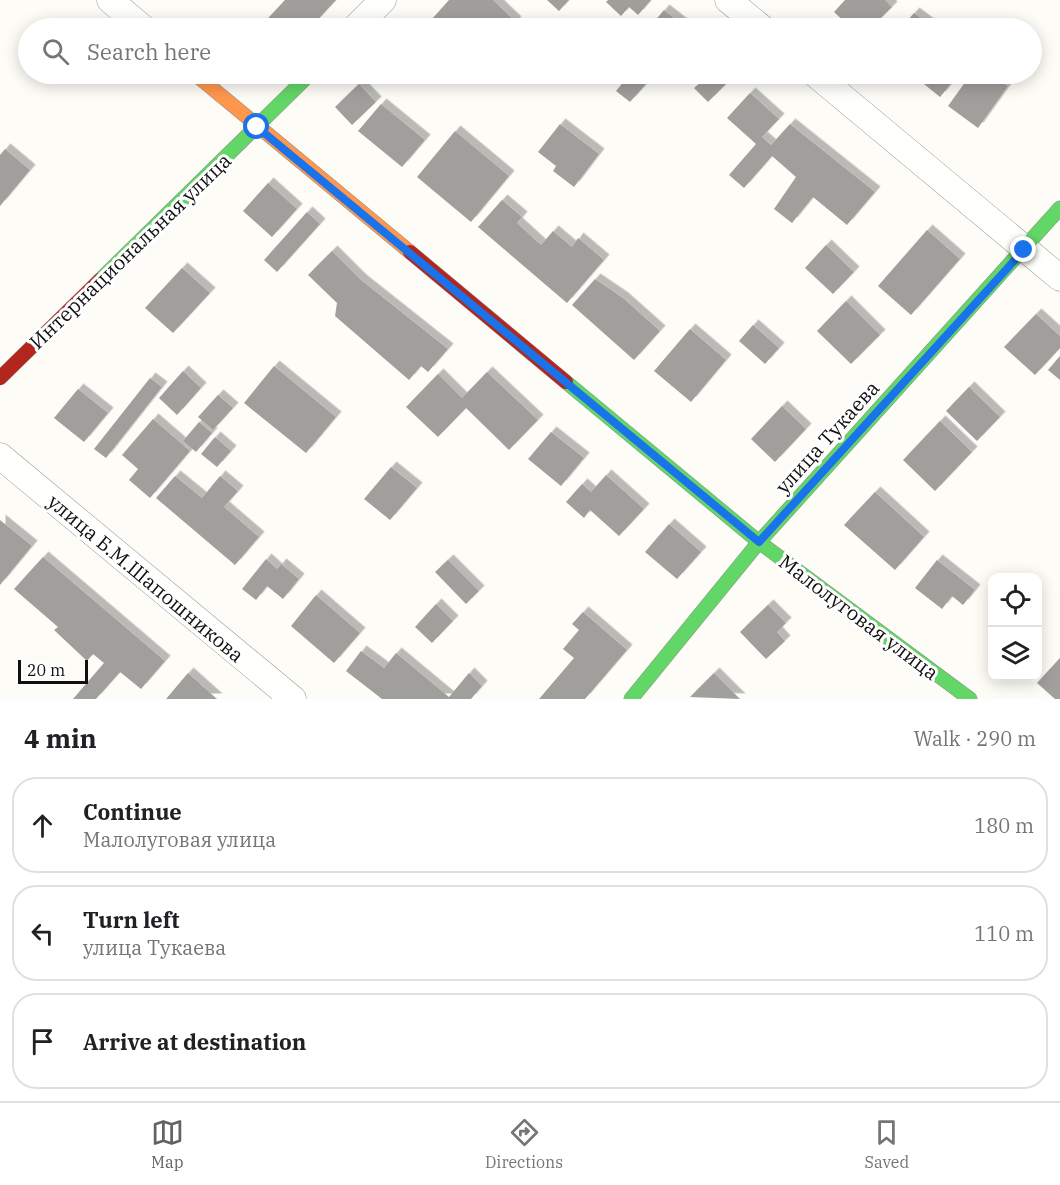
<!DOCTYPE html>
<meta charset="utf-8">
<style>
:root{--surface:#fff;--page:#f2f2f2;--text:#202124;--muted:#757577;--line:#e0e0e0;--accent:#646362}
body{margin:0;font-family:"IBM Plex Serif",serif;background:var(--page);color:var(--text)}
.controls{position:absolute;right:18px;bottom:18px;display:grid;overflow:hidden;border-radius:12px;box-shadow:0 3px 15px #0003}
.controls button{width:54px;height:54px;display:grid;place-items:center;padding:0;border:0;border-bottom:2px solid var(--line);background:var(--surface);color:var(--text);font:30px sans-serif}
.scale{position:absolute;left:18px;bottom:15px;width:70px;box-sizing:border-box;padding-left:6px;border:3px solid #111;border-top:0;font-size:16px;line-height:21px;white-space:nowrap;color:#111;-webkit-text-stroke:4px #fff;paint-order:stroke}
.stop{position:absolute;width:18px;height:18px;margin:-14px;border:4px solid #1a73e8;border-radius:50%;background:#fff}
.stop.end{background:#1a73e8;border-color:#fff;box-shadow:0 2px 6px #0008}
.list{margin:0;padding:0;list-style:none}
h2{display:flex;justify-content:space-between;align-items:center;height:78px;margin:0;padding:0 24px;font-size:26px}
h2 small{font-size:20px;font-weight:400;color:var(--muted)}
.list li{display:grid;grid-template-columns:39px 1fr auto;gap:18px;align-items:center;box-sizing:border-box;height:96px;margin:0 12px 12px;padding:0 12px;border:2px solid var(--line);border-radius:24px}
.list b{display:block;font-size:22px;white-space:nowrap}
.list p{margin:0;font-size:20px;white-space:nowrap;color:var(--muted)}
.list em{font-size:20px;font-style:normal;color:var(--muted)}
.icon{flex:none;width:33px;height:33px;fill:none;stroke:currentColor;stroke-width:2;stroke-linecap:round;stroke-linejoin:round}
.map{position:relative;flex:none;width:1060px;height:699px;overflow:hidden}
.search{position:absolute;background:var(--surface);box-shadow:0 3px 15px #0003;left:18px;right:18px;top:18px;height:66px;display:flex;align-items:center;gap:15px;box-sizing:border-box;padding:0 21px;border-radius:33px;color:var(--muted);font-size:22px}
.sheet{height:402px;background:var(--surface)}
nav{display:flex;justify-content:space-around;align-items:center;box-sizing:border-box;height:84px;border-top:2px solid var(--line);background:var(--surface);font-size:16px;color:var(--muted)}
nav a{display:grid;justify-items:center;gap:3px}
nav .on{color:var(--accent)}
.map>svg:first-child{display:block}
.building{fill:#a19f9c;filter:url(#shadow)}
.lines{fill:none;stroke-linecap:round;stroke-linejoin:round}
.street-casing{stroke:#979795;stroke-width:27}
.fast-casing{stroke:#8e8d8b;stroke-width:15}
.slow-casing{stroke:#8e8d8b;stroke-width:15}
.jam-casing{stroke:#8e8d8b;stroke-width:15}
.street{stroke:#fffffe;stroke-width:26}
.fast{stroke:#63d668;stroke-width:14}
.slow{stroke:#ff974d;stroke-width:14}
.jam{stroke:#b3261e;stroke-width:14}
.route{stroke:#1a73e8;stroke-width:8}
.labels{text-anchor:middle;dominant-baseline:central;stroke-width:6;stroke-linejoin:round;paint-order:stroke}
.street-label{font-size:20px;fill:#111;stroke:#fff}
</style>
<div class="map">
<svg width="1060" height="699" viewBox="0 0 1060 699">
<defs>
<filter id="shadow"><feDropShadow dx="5.5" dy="-5.5" stdDeviation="0" flood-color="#0004"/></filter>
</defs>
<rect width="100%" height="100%" fill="#fdfcf7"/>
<!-- building -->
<g class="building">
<polygon points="285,0 336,0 310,28 259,28"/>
<polygon points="449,0 493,0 516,22 509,28 498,28 489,19 480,28 424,28"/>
<polygon points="547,0 569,0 559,11"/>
<polygon points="608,0 651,0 638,15 629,7 621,16 606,2"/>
<polygon points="845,0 885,0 892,7 871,28 851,28 834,12"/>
<polygon points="664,10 687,28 649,28"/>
<polygon points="914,13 934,28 901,28"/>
<polygon points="630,74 655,74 630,102 616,91"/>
<polygon points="693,74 736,74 708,102 694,88 701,82"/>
<polygon points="916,74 959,74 940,97 914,76"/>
<polygon points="971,74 991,74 1008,86 978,128 948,106"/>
<polygon points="359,84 376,102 352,125 335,107"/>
<polygon points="750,93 779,119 762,137 771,145 790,124 875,192 847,225 813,197 792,223 774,209 796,177 772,156 744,188 729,175 756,144 727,118"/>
<polygon points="381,104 425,140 402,167 358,131"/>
<polygon points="560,124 599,154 574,187 553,171 556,166 538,152"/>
<polygon points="455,131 509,176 471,222 417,177"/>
<polygon points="5,149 30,170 0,206 0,155"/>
<polygon points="268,183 297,209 272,237 243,211"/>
<polygon points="502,200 522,217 517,223 541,245 553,231 572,247 578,238 604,260 567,303 478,227"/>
<polygon points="307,212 320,224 277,272 264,260"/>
<polygon points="927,230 960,259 911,315 878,286"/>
<polygon points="826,245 854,272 833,294 805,268"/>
<polygon points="332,251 361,280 448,349 428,372 421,366 409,380 335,316 337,303 308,275"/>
<polygon points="182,268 210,293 173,333 145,308"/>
<polygon points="595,279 623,298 660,331 634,360 572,305"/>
<polygon points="846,301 880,335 851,364 817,331"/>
<polygon points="1036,314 1060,336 1060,348 1035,375 1004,347"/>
<polygon points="753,325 779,348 765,364 739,341"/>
<polygon points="690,329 726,360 691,402 654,371"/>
<polygon points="1060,356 1060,380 1048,370"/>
<polygon points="274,366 336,417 306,453 244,403"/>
<polygon points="183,371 201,388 177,415 159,398"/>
<polygon points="487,372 538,420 509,450 466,408 438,437 406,407 438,374 462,398"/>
<polygon points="150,378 162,387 106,458 94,449"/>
<polygon points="969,387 1000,417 977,441 946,411"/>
<polygon points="78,389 108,413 84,442 54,418"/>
<polygon points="218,395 233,408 213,430 198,417"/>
<polygon points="782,406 806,429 775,462 751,439"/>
<polygon points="153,419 190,451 150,498 129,480 138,469 122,455"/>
<polygon points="940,421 972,452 935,491 903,460"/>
<polygon points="199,422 212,433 196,452 183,441"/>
<polygon points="551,432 584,458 561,486 528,459"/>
<polygon points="215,437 231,451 217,467 201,454"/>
<polygon points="391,467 417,488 390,520 364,499"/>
<polygon points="606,475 644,509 619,536 590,510 584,518 566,502 582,484 591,492"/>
<polygon points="175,476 202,498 220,476 238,491 224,507 259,537 235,565 156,498"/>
<polygon points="875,492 924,537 895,570 844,525"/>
<polygon points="0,520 32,546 0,585"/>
<polygon points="669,524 701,552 677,579 645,552"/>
<polygon points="43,557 165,661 141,689 120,672 96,699 73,699 104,663 93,654 87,661 54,630 58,627 14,589"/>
<polygon points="266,559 277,569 281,564 299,579 283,599 267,586 256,600 242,589"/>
<polygon points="448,560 479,591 466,604 435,572"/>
<polygon points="937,560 975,590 963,605 952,596 942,609 915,588"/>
<polygon points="316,595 360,633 334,663 291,626"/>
<polygon points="436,604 453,621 432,643 415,627"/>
<polygon points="768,605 786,623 777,632 785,641 766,659 740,632"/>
<polygon points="583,612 627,650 585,699 539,699 574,658 563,649 579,630 572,624"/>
<polygon points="361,651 384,668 396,653 449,697 469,673 482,686 471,699 382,699 346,671"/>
<polygon points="1060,658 1060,699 1055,699 1037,683"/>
<polygon points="188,673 217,699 166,699"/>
<polygon points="714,673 740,699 690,697"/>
</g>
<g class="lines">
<defs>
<g id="street">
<polyline points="110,0 143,28"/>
<polyline points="728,0 762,28"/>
<polyline points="355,28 383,0"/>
<polyline points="815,74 1060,278"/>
<polyline points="0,456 293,699"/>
</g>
<g id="fast">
<polyline points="100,280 310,74"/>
<polyline points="566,382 759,542 970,699"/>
<polyline points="631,699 759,542 1060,208"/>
</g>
<polyline id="slow" points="195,74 410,252"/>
<g id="jam">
<polyline points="410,252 566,382"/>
<polyline points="0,378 100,280"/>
</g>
</defs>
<!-- street casing -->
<use href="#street" class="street-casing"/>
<!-- fast casing -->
<use href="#fast" class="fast-casing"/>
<!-- slow casing -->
<use href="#slow" class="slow-casing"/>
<!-- jam casing -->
<use href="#jam" class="jam-casing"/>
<!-- street -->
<use href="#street" class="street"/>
<!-- fast -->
<use href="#fast" class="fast"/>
<!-- slow -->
<use href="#slow" class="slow"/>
<!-- jam -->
<use href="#jam" class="jam"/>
</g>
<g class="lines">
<!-- route -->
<polyline class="route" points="257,127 759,542 1024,250"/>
</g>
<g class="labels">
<!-- street labels -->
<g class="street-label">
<text transform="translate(130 251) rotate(-44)">Интернациональная улица</text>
<text transform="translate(827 437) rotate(-48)">улица Тукаева</text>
<text transform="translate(146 578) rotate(40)">улица Б.М.Шапошникова</text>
<text transform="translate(859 617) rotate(37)">Малолуговая улица</text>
</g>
</g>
</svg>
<div class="controls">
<button><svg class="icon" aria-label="locate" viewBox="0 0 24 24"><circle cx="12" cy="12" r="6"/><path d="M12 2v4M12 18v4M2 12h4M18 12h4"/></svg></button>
<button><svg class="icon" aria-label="layers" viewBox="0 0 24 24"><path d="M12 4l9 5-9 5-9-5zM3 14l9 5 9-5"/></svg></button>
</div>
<div class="scale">20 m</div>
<div class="stop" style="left:257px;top:127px"></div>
<div class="stop end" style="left:1024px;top:250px"></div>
<div class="search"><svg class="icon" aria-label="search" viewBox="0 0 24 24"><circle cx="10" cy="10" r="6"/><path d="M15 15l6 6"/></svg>Search here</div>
</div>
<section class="sheet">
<h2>4 min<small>Walk · 290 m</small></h2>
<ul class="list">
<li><svg class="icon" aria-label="ahead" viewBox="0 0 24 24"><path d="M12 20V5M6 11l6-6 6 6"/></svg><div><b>Continue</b><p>Малолуговая улица</p></div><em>180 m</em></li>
<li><svg class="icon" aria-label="left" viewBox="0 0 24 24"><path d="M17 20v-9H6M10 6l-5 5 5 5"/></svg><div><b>Turn left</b><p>улица Тукаева</p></div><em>110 m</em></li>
<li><svg class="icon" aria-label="arrive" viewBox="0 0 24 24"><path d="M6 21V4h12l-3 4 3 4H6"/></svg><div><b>Arrive at destination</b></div></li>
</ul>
</section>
<nav>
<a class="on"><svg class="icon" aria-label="map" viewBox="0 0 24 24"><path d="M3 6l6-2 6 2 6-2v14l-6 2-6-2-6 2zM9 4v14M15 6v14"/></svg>Map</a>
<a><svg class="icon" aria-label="directions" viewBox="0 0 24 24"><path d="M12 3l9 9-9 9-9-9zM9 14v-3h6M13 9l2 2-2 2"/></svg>Directions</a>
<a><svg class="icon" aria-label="saved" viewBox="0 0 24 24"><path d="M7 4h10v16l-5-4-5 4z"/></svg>Saved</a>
</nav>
